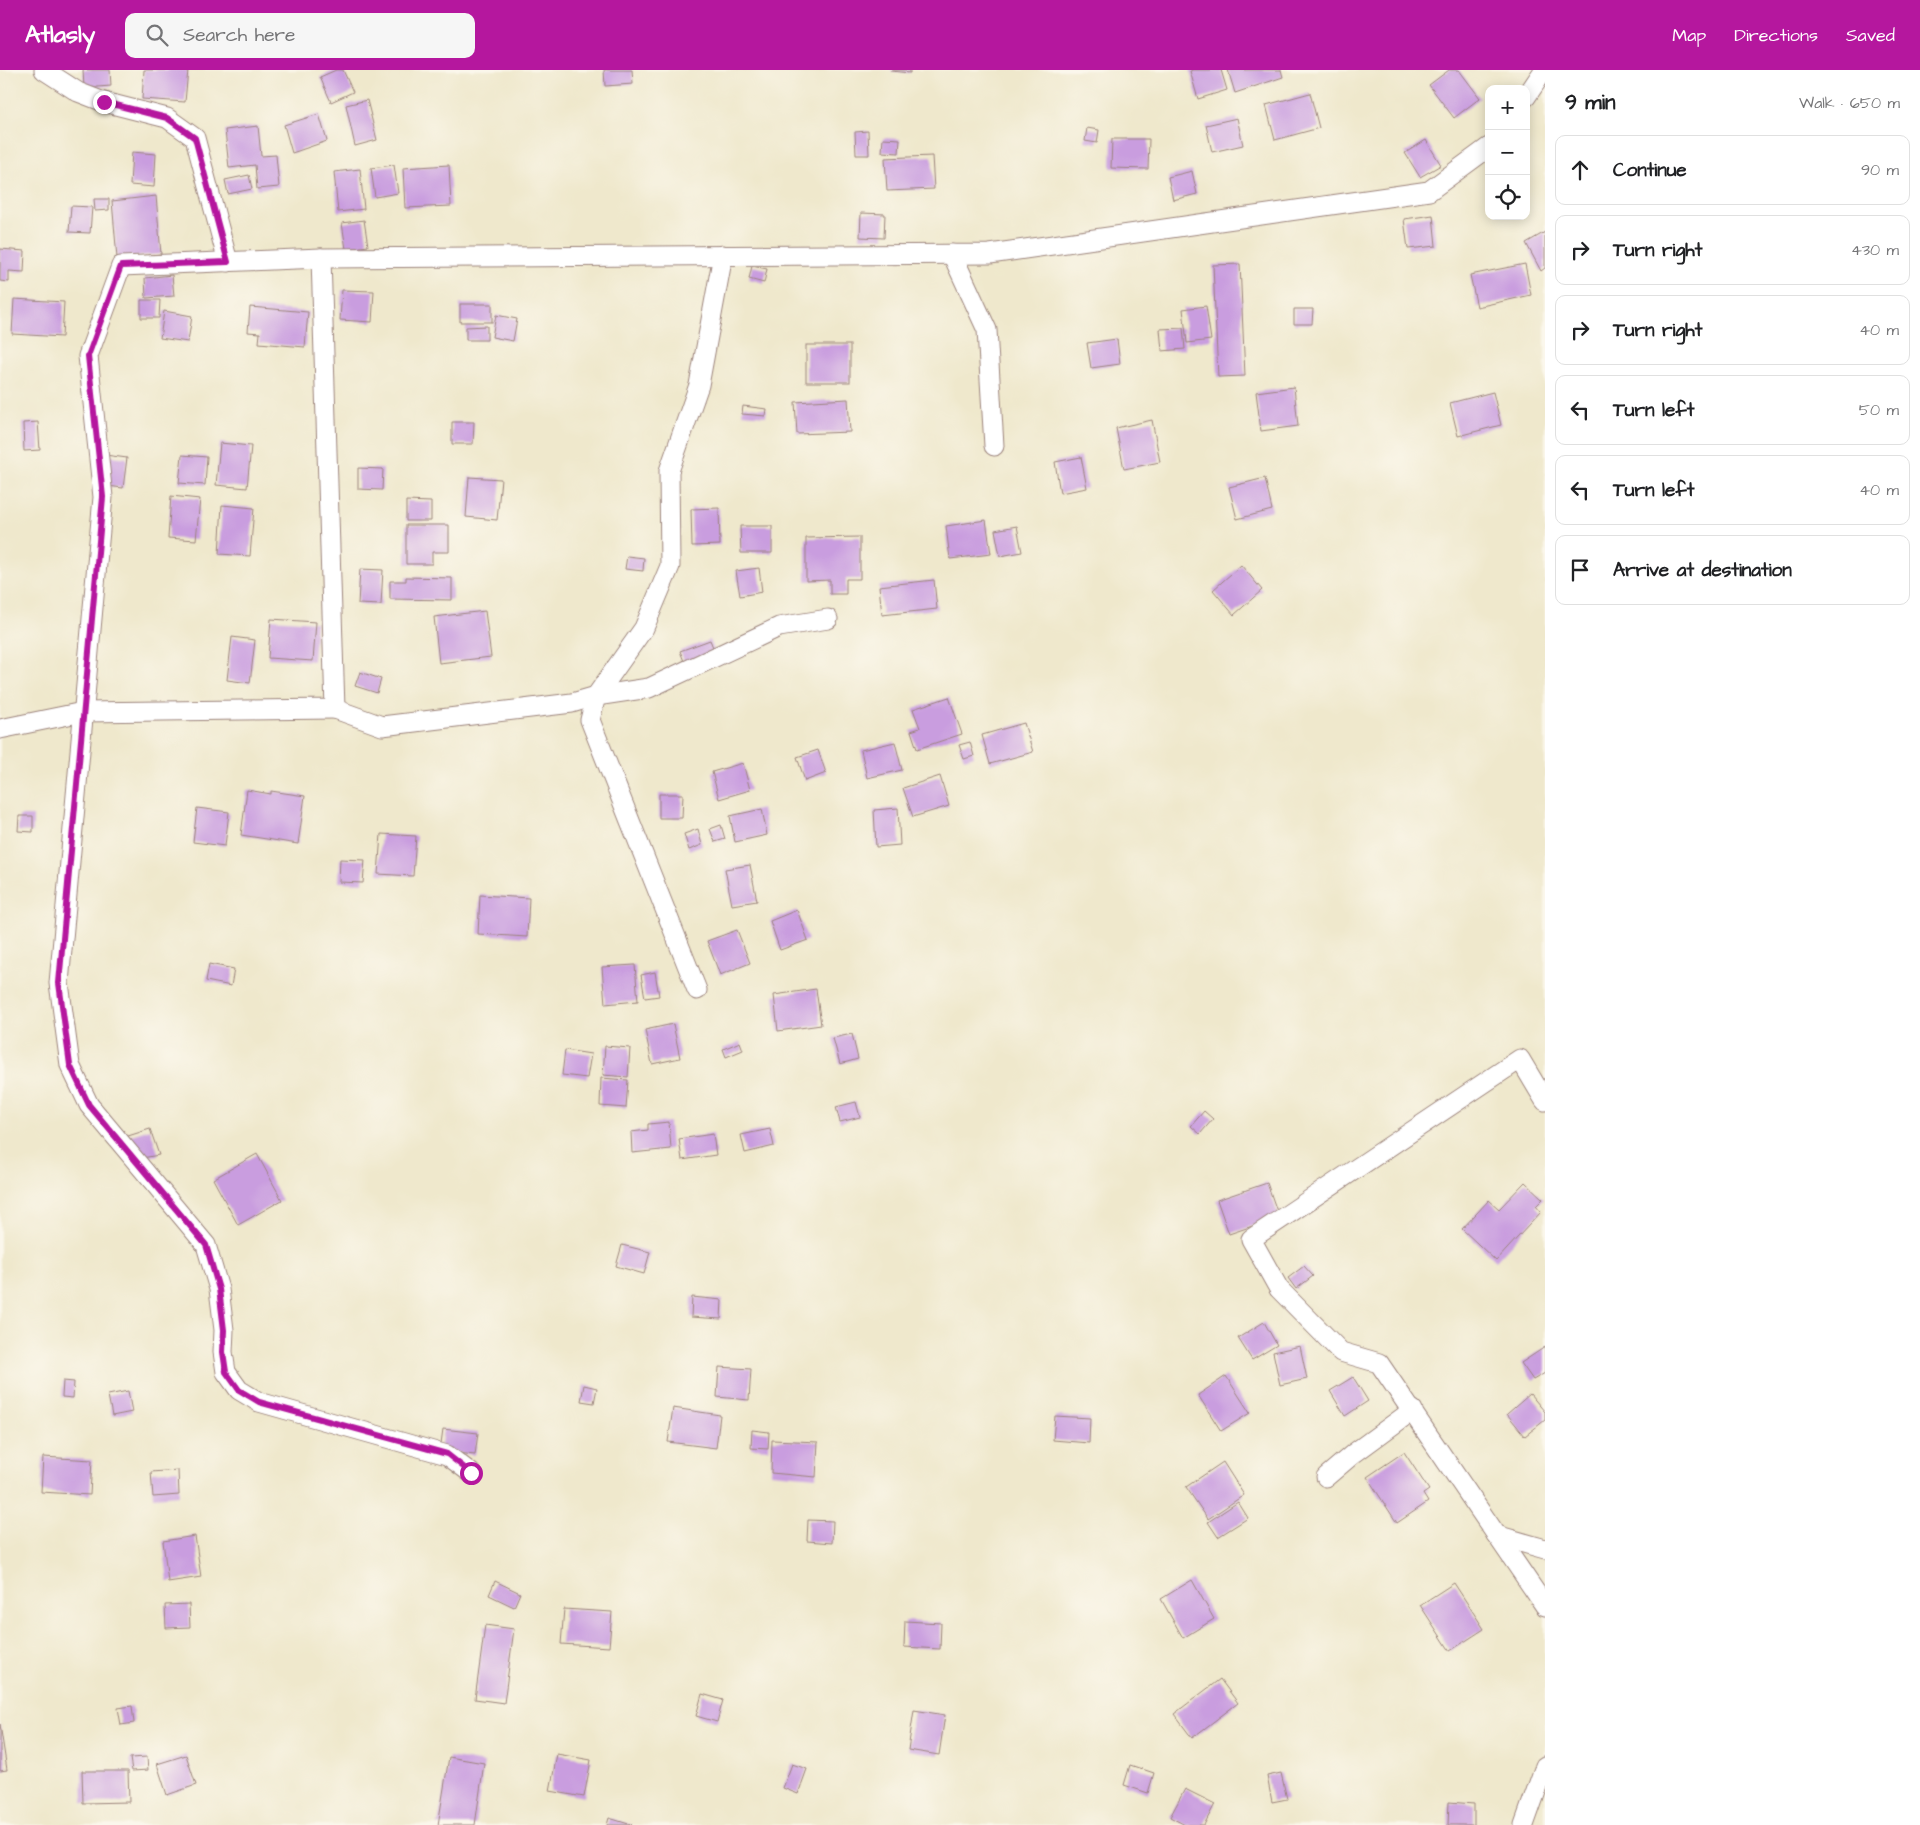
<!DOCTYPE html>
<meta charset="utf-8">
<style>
:root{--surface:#fff;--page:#f6f6f6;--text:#202124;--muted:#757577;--line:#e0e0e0;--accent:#b5179e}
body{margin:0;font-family:"Architects Daughter",sans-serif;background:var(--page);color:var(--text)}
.controls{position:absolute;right:15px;top:15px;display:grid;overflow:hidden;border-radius:10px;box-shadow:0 2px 12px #0003}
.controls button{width:45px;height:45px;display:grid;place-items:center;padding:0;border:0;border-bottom:1px solid var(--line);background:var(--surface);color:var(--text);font:25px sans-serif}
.stop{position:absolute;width:15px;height:15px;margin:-11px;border:4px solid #b5179e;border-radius:50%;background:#fff}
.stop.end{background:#b5179e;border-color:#fff;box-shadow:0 1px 5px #0008}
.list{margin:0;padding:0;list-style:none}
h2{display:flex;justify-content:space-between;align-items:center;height:65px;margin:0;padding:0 20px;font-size:21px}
h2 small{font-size:16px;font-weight:400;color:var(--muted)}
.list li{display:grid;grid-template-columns:32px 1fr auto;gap:15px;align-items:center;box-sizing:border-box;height:70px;margin:0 10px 10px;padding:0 10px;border:1px solid var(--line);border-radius:10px}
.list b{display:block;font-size:19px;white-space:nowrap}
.list em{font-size:16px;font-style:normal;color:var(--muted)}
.icon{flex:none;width:28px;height:28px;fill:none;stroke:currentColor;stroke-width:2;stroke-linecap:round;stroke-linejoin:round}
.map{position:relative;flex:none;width:1545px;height:1755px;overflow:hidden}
header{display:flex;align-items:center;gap:30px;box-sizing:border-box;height:70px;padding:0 25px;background:var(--accent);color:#fff}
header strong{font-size:24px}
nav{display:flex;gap:28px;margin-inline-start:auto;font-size:18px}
.search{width:350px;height:45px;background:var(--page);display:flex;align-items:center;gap:12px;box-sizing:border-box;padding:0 18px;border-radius:10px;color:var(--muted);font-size:19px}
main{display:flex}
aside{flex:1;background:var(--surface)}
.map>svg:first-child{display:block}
.building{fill:#c99ddf}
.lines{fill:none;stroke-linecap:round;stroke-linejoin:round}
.minor-casing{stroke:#9c847c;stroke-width:21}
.minor{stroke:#fff;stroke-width:19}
.route{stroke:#b5179e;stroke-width:6}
</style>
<header>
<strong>Atlasly</strong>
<div class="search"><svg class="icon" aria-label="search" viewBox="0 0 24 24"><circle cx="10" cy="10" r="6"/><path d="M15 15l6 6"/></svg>Search here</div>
<nav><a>Map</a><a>Directions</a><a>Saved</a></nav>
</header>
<main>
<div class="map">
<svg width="1545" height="1755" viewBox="0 0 1545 1755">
<rect width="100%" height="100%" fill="#fbf7ec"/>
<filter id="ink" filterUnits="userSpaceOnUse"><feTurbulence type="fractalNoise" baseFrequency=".02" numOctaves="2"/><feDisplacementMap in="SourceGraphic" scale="10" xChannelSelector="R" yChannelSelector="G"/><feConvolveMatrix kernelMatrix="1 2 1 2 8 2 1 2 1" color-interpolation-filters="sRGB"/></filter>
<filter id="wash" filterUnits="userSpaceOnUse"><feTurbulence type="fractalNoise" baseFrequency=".0096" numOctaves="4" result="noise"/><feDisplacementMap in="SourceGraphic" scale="20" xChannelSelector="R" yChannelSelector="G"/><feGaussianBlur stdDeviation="1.12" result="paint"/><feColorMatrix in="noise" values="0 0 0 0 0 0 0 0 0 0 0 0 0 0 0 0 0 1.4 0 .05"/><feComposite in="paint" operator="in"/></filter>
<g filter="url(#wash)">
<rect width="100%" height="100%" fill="#efe8cc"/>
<g id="blocks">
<!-- building -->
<g class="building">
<polygon points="83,0 110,0 111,16 84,18"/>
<polygon points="144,0 188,0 185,32 142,29"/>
<polygon points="336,0 343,0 353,22 331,32 320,7"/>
<polygon points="604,0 632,0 633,14 605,16"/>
<polygon points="891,0 910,0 910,3 891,1"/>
<polygon points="1193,0 1221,0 1227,20 1198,29 1190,1"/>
<polygon points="1228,0 1281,0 1283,7 1235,23"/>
<polygon points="1449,0 1459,0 1480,28 1454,48 1429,15"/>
<polygon points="1310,23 1319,58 1275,70 1266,35"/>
<polygon points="367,30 377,70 355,76 346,35"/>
<polygon points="319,44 327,71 292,83 284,55"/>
<polygon points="1237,48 1243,75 1212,82 1206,55"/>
<polygon points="258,56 261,86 276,85 279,117 257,119 255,95 229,98 225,60"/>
<polygon points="1087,58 1099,60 1097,73 1085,71"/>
<polygon points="868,61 869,85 856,85 855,62"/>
<polygon points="883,68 900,69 899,83 882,82"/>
<polygon points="1112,69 1149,69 1148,99 1111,98"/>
<polygon points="1426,70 1441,95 1420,107 1405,83"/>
<polygon points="132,82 156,84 154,117 130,115"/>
<polygon points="932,86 934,119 887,121 885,88"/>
<polygon points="394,95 398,123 375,127 371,98"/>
<polygon points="449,95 451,136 405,138 403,98"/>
<polygon points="360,99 364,139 338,142 334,102"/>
<polygon points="1192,101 1197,124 1173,130 1168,107"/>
<polygon points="249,105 252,119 228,124 225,110"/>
<polygon points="156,126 161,184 117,188 112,131"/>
<polygon points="94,129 109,129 109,140 95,141"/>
<polygon points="71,136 92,137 90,163 69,162"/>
<polygon points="861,143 885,144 884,168 860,167"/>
<polygon points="1433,145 1436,176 1408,179 1404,149"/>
<polygon points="364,150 368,176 346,179 342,153"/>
<polygon points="1545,162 1545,198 1541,201 1526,173"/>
<polygon points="0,179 25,181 24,202 9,201 9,212 0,211"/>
<polygon points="1240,194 1245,306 1218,307 1213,195"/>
<polygon points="1525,194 1531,225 1477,237 1470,205"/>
<polygon points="752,196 767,199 764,213 749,209"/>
<polygon points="172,205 174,226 146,228 145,208"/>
<polygon points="342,220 374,221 372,252 340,250"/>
<polygon points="14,229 64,232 62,267 12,264"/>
<polygon points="141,230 160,230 159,248 141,248"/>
<rect x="460" y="234" width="32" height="18"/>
<polygon points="1206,236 1211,270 1187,273 1183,239"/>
<polygon points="250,237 308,242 305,277 259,273 260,263 248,262"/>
<polygon points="1294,239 1313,239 1312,254 1294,254"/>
<polygon points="164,241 192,246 188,272 160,268"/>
<polygon points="496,245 517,249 513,271 492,267"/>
<polygon points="487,256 487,270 466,270 466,257"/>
<polygon points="1183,258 1185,279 1162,281 1160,259"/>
<polygon points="1117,269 1120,294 1091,298 1087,273"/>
<rect x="806" y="275" width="44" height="37"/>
<polygon points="1294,317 1298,356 1261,361 1256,322"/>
<polygon points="1493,322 1501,355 1458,366 1450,333"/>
<polygon points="848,329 850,362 797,364 795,332"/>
<polygon points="743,336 767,339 766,346 742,344"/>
<polygon points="1152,350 1160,392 1124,399 1116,358"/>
<polygon points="38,352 40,380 24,381 23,353"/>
<polygon points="452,352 474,352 473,374 452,374"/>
<polygon points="220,373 251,376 247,418 216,415"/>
<polygon points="105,385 127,388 123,418 100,415"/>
<polygon points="182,385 207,387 205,415 179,413"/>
<polygon points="1081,387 1087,418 1060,423 1055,392"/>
<polygon points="358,398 383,399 382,420 358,419"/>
<polygon points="469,407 501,409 497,450 466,447"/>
<polygon points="1265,408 1272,440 1237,449 1229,417"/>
<polygon points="171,426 200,429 196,470 168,468"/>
<polygon points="406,431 431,432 431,451 406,451"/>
<polygon points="222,435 254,438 250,486 219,484"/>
<polygon points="719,438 720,475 692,476 691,439"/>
<polygon points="986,450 991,484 950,489 946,456"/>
<polygon points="406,455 449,455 449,482 432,482 432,494 406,494"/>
<polygon points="740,456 772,456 772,483 741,483"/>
<polygon points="1017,456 1022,482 1000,486 995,460"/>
<polygon points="860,467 860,509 846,509 846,524 830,524 830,510 806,511 806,468"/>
<polygon points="627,486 644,488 643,501 625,499"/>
<polygon points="1241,495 1262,520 1234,545 1213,520"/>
<polygon points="759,498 762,522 740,526 736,501"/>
<polygon points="360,499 383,500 381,535 358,534"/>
<polygon points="406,507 452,508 452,530 390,529 390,511 406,511"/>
<polygon points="934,510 937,539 882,545 879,516"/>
<polygon points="485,541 491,587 439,593 434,547"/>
<polygon points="271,549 316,552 313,591 268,588"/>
<polygon points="232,567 255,570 250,613 227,610"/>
<polygon points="710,570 719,592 689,604 680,581"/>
<polygon points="360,602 381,609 377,623 355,616"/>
<polygon points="949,627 962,664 917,679 911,661 920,658 913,639"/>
<polygon points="1024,653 1033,682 990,694 982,665"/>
<polygon points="895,672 902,700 867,708 861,680"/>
<polygon points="970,672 974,686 964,689 959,675"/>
<polygon points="818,680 826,703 805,711 797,687"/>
<polygon points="743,693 750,720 719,729 712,702"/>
<polygon points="940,706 949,736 913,747 903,718"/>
<polygon points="247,720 271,724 271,721 305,726 298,774 241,765"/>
<polygon points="659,724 683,724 682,748 659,748"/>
<polygon points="197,738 229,742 225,776 193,772"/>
<polygon points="898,738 900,775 876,777 874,740"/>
<polygon points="762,739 767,765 735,772 730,746"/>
<polygon points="19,746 33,746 33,762 18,761"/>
<polygon points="721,755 725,769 715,772 710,759"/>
<polygon points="698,759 702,775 689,780 684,764"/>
<polygon points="381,764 416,766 413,806 378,804"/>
<polygon points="340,789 365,790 363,813 339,812"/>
<polygon points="750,795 757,831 732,835 725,799"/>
<polygon points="480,825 529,828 527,867 478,864"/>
<polygon points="797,840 808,870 780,880 770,851"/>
<polygon points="737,860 750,893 720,905 707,871"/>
<polygon points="209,894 234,899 231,916 206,911"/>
<polygon points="635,895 638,931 605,934 602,897"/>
<polygon points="655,902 659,926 645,928 641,905"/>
<polygon points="816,919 821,955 778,961 774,925"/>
<polygon points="673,954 680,988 652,994 645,960"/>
<polygon points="852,964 858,989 840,994 833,968"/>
<polygon points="740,972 743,980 726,987 723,979"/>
<polygon points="605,976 630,978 628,1007 603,1005"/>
<polygon points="565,980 591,984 587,1008 562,1005"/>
<polygon points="601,1008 628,1010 626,1038 600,1036"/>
<polygon points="856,1032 860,1047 840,1052 836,1037"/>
<polygon points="1204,1041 1213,1049 1200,1064 1191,1056"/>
<polygon points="669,1052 671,1079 632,1083 631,1062 648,1060 648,1054"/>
<polygon points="150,1059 159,1085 136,1089 125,1067"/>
<polygon points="770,1059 774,1076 745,1083 741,1065"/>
<polygon points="713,1064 716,1085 682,1090 679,1069"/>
<polygon points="257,1084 282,1130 238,1155 213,1109"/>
<polygon points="1525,1112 1543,1129 1536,1136 1541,1142 1496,1191 1462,1159 1489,1130 1499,1139"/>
<polygon points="1267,1113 1279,1147 1229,1164 1217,1130"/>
<polygon points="622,1175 650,1182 644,1204 616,1196"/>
<polygon points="1304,1196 1313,1206 1296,1219 1288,1208"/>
<polygon points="692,1227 722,1230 721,1249 691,1247"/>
<polygon points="1264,1252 1277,1275 1252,1290 1238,1268"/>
<polygon points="1300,1276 1307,1309 1280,1315 1273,1282"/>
<polygon points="1545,1277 1545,1303 1533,1310 1521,1293"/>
<polygon points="719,1297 751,1299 749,1330 717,1327"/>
<polygon points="1226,1306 1250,1343 1221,1361 1198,1325"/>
<polygon points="1353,1307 1368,1331 1345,1346 1330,1321"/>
<polygon points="63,1311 74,1312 73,1328 62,1327"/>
<polygon points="584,1315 597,1318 594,1333 581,1331"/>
<polygon points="128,1321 132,1342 112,1346 108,1325"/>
<polygon points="1530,1324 1545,1342 1545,1350 1525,1366 1507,1344"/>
<polygon points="673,1338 720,1345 716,1378 668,1372"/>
<polygon points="1055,1346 1090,1348 1089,1373 1053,1370"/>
<polygon points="443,1359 478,1363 475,1385 440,1381"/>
<polygon points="752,1360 769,1362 768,1379 751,1378"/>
<polygon points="772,1370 818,1372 816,1407 771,1403"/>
<polygon points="1404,1382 1429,1420 1423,1424 1428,1432 1397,1453 1367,1407"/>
<polygon points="43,1387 92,1390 90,1425 41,1422"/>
<polygon points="1223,1392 1244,1425 1208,1449 1186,1417"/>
<polygon points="178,1400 179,1425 153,1427 151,1402"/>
<polygon points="1238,1432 1248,1448 1218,1467 1208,1452"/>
<polygon points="808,1450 833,1451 832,1473 807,1471"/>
<polygon points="195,1466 201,1507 168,1512 163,1471"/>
<polygon points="1192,1510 1214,1549 1183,1568 1161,1529"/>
<polygon points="495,1511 520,1523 514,1537 489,1525"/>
<polygon points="1454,1513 1484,1559 1450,1581 1420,1535"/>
<polygon points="189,1534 190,1557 166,1558 165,1535"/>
<polygon points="564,1539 612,1542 609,1577 561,1574"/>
<polygon points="905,1551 941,1553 940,1579 904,1577"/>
<polygon points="485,1555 514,1559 504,1633 475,1629"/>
<polygon points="1220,1609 1238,1633 1192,1668 1174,1644"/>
<polygon points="702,1624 723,1630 717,1652 696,1646"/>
<polygon points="132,1636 134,1653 121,1655 118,1638"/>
<polygon points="914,1640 945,1645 939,1685 908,1680"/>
<polygon points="0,1654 7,1700 0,1701"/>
<polygon points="557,1684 591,1690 584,1727 550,1721"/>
<polygon points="186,1685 196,1715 167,1725 157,1694"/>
<polygon points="147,1687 148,1700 132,1701 130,1688"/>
<polygon points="449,1687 484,1693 475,1755 438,1755"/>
<polygon points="792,1694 807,1699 798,1724 783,1718"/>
<polygon points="1130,1695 1154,1703 1148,1723 1124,1715"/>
<polygon points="82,1701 128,1701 129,1732 83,1733"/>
<polygon points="1281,1703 1287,1729 1272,1732 1267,1706"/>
<polygon points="1185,1719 1215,1734 1204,1755 1185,1755 1170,1747"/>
<polygon points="1449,1732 1474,1734 1474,1755 1448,1755"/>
<polygon points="609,1748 632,1755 607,1755"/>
</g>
</g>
</g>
<g filter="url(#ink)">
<use href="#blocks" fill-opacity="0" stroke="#9c847c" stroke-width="1"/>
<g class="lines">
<defs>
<g id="minor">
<polyline points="44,0 78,22 104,32 167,48 195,68 228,192"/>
<polyline points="1526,27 1544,0"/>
<polyline points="952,184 987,260 994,376"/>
<polyline points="335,639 382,656 572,633 596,626 649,618 779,557 828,549"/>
<polyline points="0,659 83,642 335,639 321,188"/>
<polyline points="697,920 590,650 596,626 644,558 670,496 669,401 699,315 723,185"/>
<polyline points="1545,1031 1520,989 1251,1169 1279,1219 1341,1282 1379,1293 1545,1536"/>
<polyline points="471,1403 447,1385 259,1332 239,1320 226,1302 223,1282 224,1260 219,1219 206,1175 89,1035 70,995 59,913 103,427 88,286 121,196 321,188 990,184 1429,121 1489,77"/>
<polyline points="1326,1407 1353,1384 1413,1340"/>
<polyline points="1496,1465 1545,1479"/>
<polyline points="1524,1755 1545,1696"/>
</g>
</defs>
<!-- minor casing -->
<use href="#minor" class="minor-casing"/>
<!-- minor -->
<use href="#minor" class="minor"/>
</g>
</g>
<g class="lines" filter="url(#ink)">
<!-- route -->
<polyline class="route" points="104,32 167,48 195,68 228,192 121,196 88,286 103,427 59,913 70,995 89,1035 206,1175 219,1219 224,1260 223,1282 226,1302 239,1320 259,1332 447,1384 471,1403"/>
</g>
</svg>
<div class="controls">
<button>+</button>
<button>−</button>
<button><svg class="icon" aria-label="locate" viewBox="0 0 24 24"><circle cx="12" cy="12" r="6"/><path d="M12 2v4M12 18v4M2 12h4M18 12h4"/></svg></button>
</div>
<div class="stop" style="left:471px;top:1403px"></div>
<div class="stop end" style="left:104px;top:32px"></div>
</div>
<aside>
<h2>9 min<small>Walk · 650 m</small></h2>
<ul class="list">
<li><svg class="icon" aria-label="ahead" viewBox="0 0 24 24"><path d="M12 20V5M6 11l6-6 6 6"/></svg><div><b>Continue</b></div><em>90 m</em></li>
<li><svg class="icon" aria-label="right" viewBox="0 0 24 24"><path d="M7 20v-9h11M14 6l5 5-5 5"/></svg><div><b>Turn right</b></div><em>430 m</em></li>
<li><svg class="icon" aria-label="right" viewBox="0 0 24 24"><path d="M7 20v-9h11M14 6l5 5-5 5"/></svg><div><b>Turn right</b></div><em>40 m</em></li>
<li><svg class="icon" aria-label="left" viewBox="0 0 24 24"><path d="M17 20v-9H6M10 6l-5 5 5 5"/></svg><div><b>Turn left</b></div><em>50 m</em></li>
<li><svg class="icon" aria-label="left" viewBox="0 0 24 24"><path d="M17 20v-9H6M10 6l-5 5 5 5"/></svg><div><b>Turn left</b></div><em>40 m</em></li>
<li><svg class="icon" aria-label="arrive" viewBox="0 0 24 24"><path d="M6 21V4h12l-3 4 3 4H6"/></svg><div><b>Arrive at destination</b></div></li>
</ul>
</aside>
</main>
